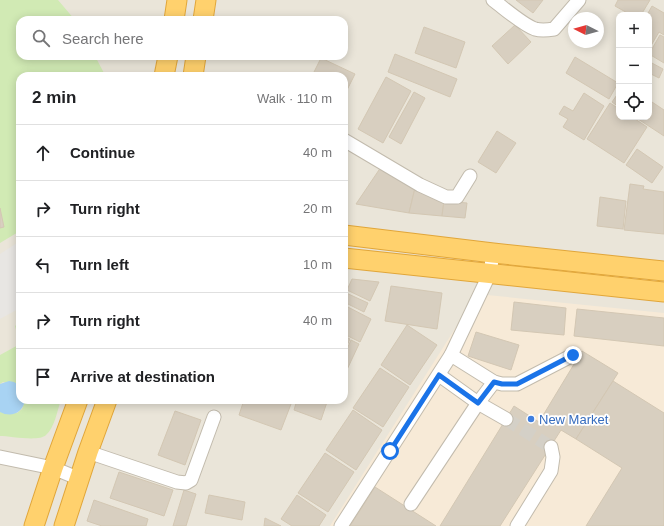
<!DOCTYPE html>
<meta charset="utf-8">
<style>
:root{--surface:#fff;--page:#f2f2f2;--text:#202124;--muted:#757577;--line:#e0e0e0}
body{margin:0;font-family:Arial,sans-serif;background:var(--page);color:var(--text)}
.controls{position:absolute;right:12px;top:12px;display:grid;overflow:hidden;border-radius:8px;box-shadow:0 2px 10px #0003}
.controls button{width:36px;height:36px;display:grid;place-items:center;padding:0;border:0;border-bottom:1px solid var(--line);background:var(--surface);color:var(--text);font:20px sans-serif}
.compass{position:absolute;left:568px;top:12px;width:36px;height:36px;border-radius:50%;background:var(--surface);box-shadow:0 2px 10px #0003;rotate:276deg}
.stop{position:absolute;width:12px;height:12px;margin:-9px;border:3px solid #1a73e8;border-radius:50%;background:#fff}
.stop.end{background:#1a73e8;border-color:#fff;box-shadow:0 1px 4px #0008}
.list{margin:0;padding:0;list-style:none}
h2{display:flex;justify-content:space-between;align-items:center;height:52px;margin:0;padding:0 16px;font-size:17px}
h2 small{font-size:13px;font-weight:400;color:var(--muted)}
.list li{display:grid;grid-template-columns:26px 1fr auto;gap:12px;align-items:center;box-sizing:border-box;height:56px;padding:0 16px;border-top:1px solid var(--line)}
.list b{display:block;font-size:15px;white-space:nowrap}
.list em{font-size:13px;font-style:normal;color:var(--muted)}
.icon{flex:none;width:22px;height:22px;fill:none;stroke:currentColor;stroke-width:2;stroke-linecap:round;stroke-linejoin:round}
.map{position:relative;flex:none;width:664px;height:526px;overflow:hidden}
.search{position:absolute;background:var(--surface);box-shadow:0 2px 10px #0003;left:16px;top:16px;width:332px;height:44px;display:flex;align-items:center;gap:10px;box-sizing:border-box;padding:0 14px;border-radius:12px;color:var(--muted);font-size:15px}
.panel{position:absolute;background:var(--surface);box-shadow:0 2px 10px #0003;left:16px;top:72px;width:332px;height:332px;border-radius:12px}
.map>svg:first-child{display:block}
.residential{fill:#eae5d9;fill-rule:evenodd}
.commercial{fill:#f7ead7}
.green{fill:#d1eab4}
.parking{fill:#e8e6e3}
.water{fill:#a8d3f3}
.building{fill:#d8cfc0;stroke:#d3c7b3}
.lines{fill:none;stroke-linecap:round;stroke-linejoin:round}
.minor-tunnel{stroke:#d4d0c7;stroke-width:13;stroke-dasharray:13 6;stroke-linecap:butt}
.minor-casing{stroke:#c2bbad;stroke-width:15}
.highway-casing{stroke:#e1a63a;stroke-width:21}
.minor{stroke:#fff;stroke-width:13}
.highway{stroke:#ffd16d;stroke-width:19}
.route{stroke:#1a73e8;stroke-width:5}
.shop-dot{fill:#3f7fe0;stroke:#fff;stroke-width:1.5}
.labels{text-anchor:middle;dominant-baseline:central;stroke-width:3.5;stroke-linejoin:round;paint-order:stroke}
.shop-label{font-size:13px;fill:#366cbe;stroke:#fff;text-anchor:start}
</style>
<div class="map">
<svg width="664" height="526" viewBox="0 0 664 526">
<rect width="100%" height="100%" fill="#f6f3eb"/>
<!-- residential -->
<path class="residential" d="M0,0H664V526H0ZM619,15H649V117H619ZM574,18H598V42H574ZM20,20H344V56H20ZM20,76H344V400H20Z"/>
<!-- commercial -->
<polygon class="commercial" points="477,294 664,313 664,526 330,526"/>
<!-- green -->
<g class="green">
<polygon points="0,0 58,0 75,20 20,20 20,56 95,56 105,75 20,76 20,231 0,243"/>
<polygon points="20,322 20,386 3,382 0,384 0,355 20,344 15,326"/>
<path d="M25,400H61C57,411 55,427 46,435C39,442 10,436 0,436V412L17,413L22,409Z"/>
</g>
<!-- parking -->
<polygon class="parking" points="20,241 20,308 0,319 0,254"/>
<!-- water -->
<path class="water" d="M9,381L14,382L20,386V400H25C23,413 11,418 0,412V384Z"/>
<!-- building -->
<g class="building">
<polygon points="516,0 543,0 533,13"/>
<polygon points="618,0 650,0 641,15 631,15 615,6"/>
<polygon points="652,6 664,13 664,35 659,32 649,49 649,15 647,15"/>
<polygon points="515,25 531,42 508,64 492,46"/>
<polygon points="424,27 465,42 456,68 415,53"/>
<polygon points="660,35 664,37 664,63 649,54"/>
<polygon points="395,54 457,79 450,97 388,72"/>
<polygon points="575,57 618,83 609,99 566,73"/>
<polygon points="321,58 355,74 344,96 344,76 312,76"/>
<polygon points="650,62 663,69 659,78 649,73"/>
<polygon points="386,77 411,91 383,143 358,129"/>
<polygon points="414,92 425,98 401,144 389,137"/>
<polygon points="619,92 619,107 612,102"/>
<polygon points="584,93 604,106 584,140 563,127 568,119 559,114 564,106 573,111"/>
<polygon points="649,100 664,110 664,136 635,117 649,117"/>
<polygon points="610,103 619,109 619,117 632,117 647,127 624,163 587,139"/>
<polygon points="497,131 516,143 496,173 478,162"/>
<polygon points="637,149 663,167 652,183 626,165"/>
<polygon points="381,167 415,188 409,213 356,204"/>
<polygon points="630,184 644,186 643,189 664,192 664,234 624,230"/>
<polygon points="415,188 444,201 442,216 409,213"/>
<polygon points="600,197 626,201 623,229 597,226"/>
<polygon points="444,201 467,203 465,218 442,216"/>
<polygon points="0,208 4,227 0,228"/>
<polygon points="352,279 379,282 370,301 347,290"/>
<polygon points="391,286 442,293 437,329 385,321"/>
<polygon points="344,292 368,303 364,312 344,302"/>
<polygon points="514,302 566,308 564,335 511,330"/>
<polygon points="344,305 371,319 360,342 344,334"/>
<polygon points="577,309 664,318 664,346 574,336"/>
<polygon points="407,325 437,345 410,385 381,365"/>
<polygon points="476,332 519,345 511,370 468,356"/>
<polygon points="344,336 350,339 344,352"/>
<polygon points="351,340 359,344 344,376 344,356"/>
<polygon points="582,351 618,373 576,439 561,430 500,526 440,526 514,406 539,422"/>
<polygon points="380,368 409,387 383,427 353,408"/>
<polygon points="613,381 664,413 664,526 586,526 622,468 576,439"/>
<polygon points="244,400 280,400 291,404 281,430 239,415"/>
<polygon points="297,400 322,400 327,402 321,420 294,410"/>
<polygon points="353,410 382,430 356,470 326,450"/>
<polygon points="175,411 201,420 185,465 158,455"/>
<polygon points="325,453 354,472 328,512 298,493"/>
<polygon points="119,472 173,490 164,516 110,498"/>
<polygon points="375,487 436,526 350,526"/>
<polygon points="184,490 196,494 186,526 173,526"/>
<polygon points="209,495 245,502 242,520 205,513"/>
<polygon points="297,495 326,515 319,526 292,526 281,519"/>
<polygon points="94,500 148,519 146,526 102,526 87,521"/>
<polygon points="265,518 281,526 264,526"/>
</g>
<g class="lines">
<!-- minor-tunnel -->
<polyline class="minor-tunnel" points="506,419 551,447"/>
<defs>
<g id="minor">
<path d="M493,0C504,8 523,25 535,29C542,31 548,30 554,29L579,0"/>
<polyline points="344,140 420,185 446,197 457,197 470,176"/>
<polyline points="451,355 494,382 502,384 517,384 573,355"/>
<polyline points="439,375 478,403 506,419"/>
<polyline points="88,452 177,482 186,483 191,480 214,417"/>
<polyline points="0,457 53,468 80,479"/>
<polyline points="411,504 478,403 494,382"/>
<polyline points="341,526 451,355 490,273 493,253"/>
<polyline points="517,526 551,471 553,457 551,447"/>
</g>
<g id="highway">
<polyline points="174,20 177,0"/>
<polyline points="203,20 206,0"/>
<polyline points="164,76 168,56"/>
<polyline points="193,76 196,56"/>
<polyline points="344,235 493,253 664,271"/>
<polyline points="344,258 664,292"/>
<polyline points="34,526 53,468 78,400"/>
<polyline points="64,526 88,452 107,400"/>
</g>
</defs>
<!-- minor casing -->
<use href="#minor" class="minor-casing"/>
<!-- highway casing -->
<use href="#highway" class="highway-casing"/>
<!-- minor -->
<use href="#minor" class="minor"/>
<!-- highway -->
<use href="#highway" class="highway"/>
</g>
<g class="lines">
<!-- route -->
<polyline class="route" points="390,451 439,375 478,403 494,382 502,384 517,384 573,355"/>
</g>
<!-- markers -->
<circle class="shop-dot" cx="531" cy="419" r="4"/>
<g class="labels">
<!-- shop labels -->
<g class="shop-label">
<text x="539" y="419">New Market</text>
</g>
</g>
</svg>
<div class="controls">
<button>+</button>
<button>−</button>
<button><svg class="icon" aria-label="locate" viewBox="0 0 24 24"><circle cx="12" cy="12" r="6"/><path d="M12 2v4M12 18v4M2 12h4M18 12h4"/></svg></button>
</div>
<svg class="compass" viewBox="-18 -18 36 36"><path d="M0-13l5 13h-10z" fill="#e53935"/><path d="M0 13l5-13h-10z" fill="#757577"/></svg>
<div class="stop" style="left:390px;top:451px"></div>
<div class="stop end" style="left:573px;top:355px"></div>
<div class="search"><svg class="icon" aria-label="search" viewBox="0 0 24 24"><circle cx="10" cy="10" r="6"/><path d="M15 15l6 6"/></svg>Search here</div>
<section class="panel">
<h2>2 min<small>Walk · 110 m</small></h2>
<ul class="list">
<li><svg class="icon" aria-label="ahead" viewBox="0 0 24 24"><path d="M12 20V5M6 11l6-6 6 6"/></svg><div><b>Continue</b></div><em>40 m</em></li>
<li><svg class="icon" aria-label="right" viewBox="0 0 24 24"><path d="M7 20v-9h11M14 6l5 5-5 5"/></svg><div><b>Turn right</b></div><em>20 m</em></li>
<li><svg class="icon" aria-label="left" viewBox="0 0 24 24"><path d="M17 20v-9H6M10 6l-5 5 5 5"/></svg><div><b>Turn left</b></div><em>10 m</em></li>
<li><svg class="icon" aria-label="right" viewBox="0 0 24 24"><path d="M7 20v-9h11M14 6l5 5-5 5"/></svg><div><b>Turn right</b></div><em>40 m</em></li>
<li><svg class="icon" aria-label="arrive" viewBox="0 0 24 24"><path d="M6 21V4h12l-3 4 3 4H6"/></svg><div><b>Arrive at destination</b></div></li>
</ul>
</section>
</div>
